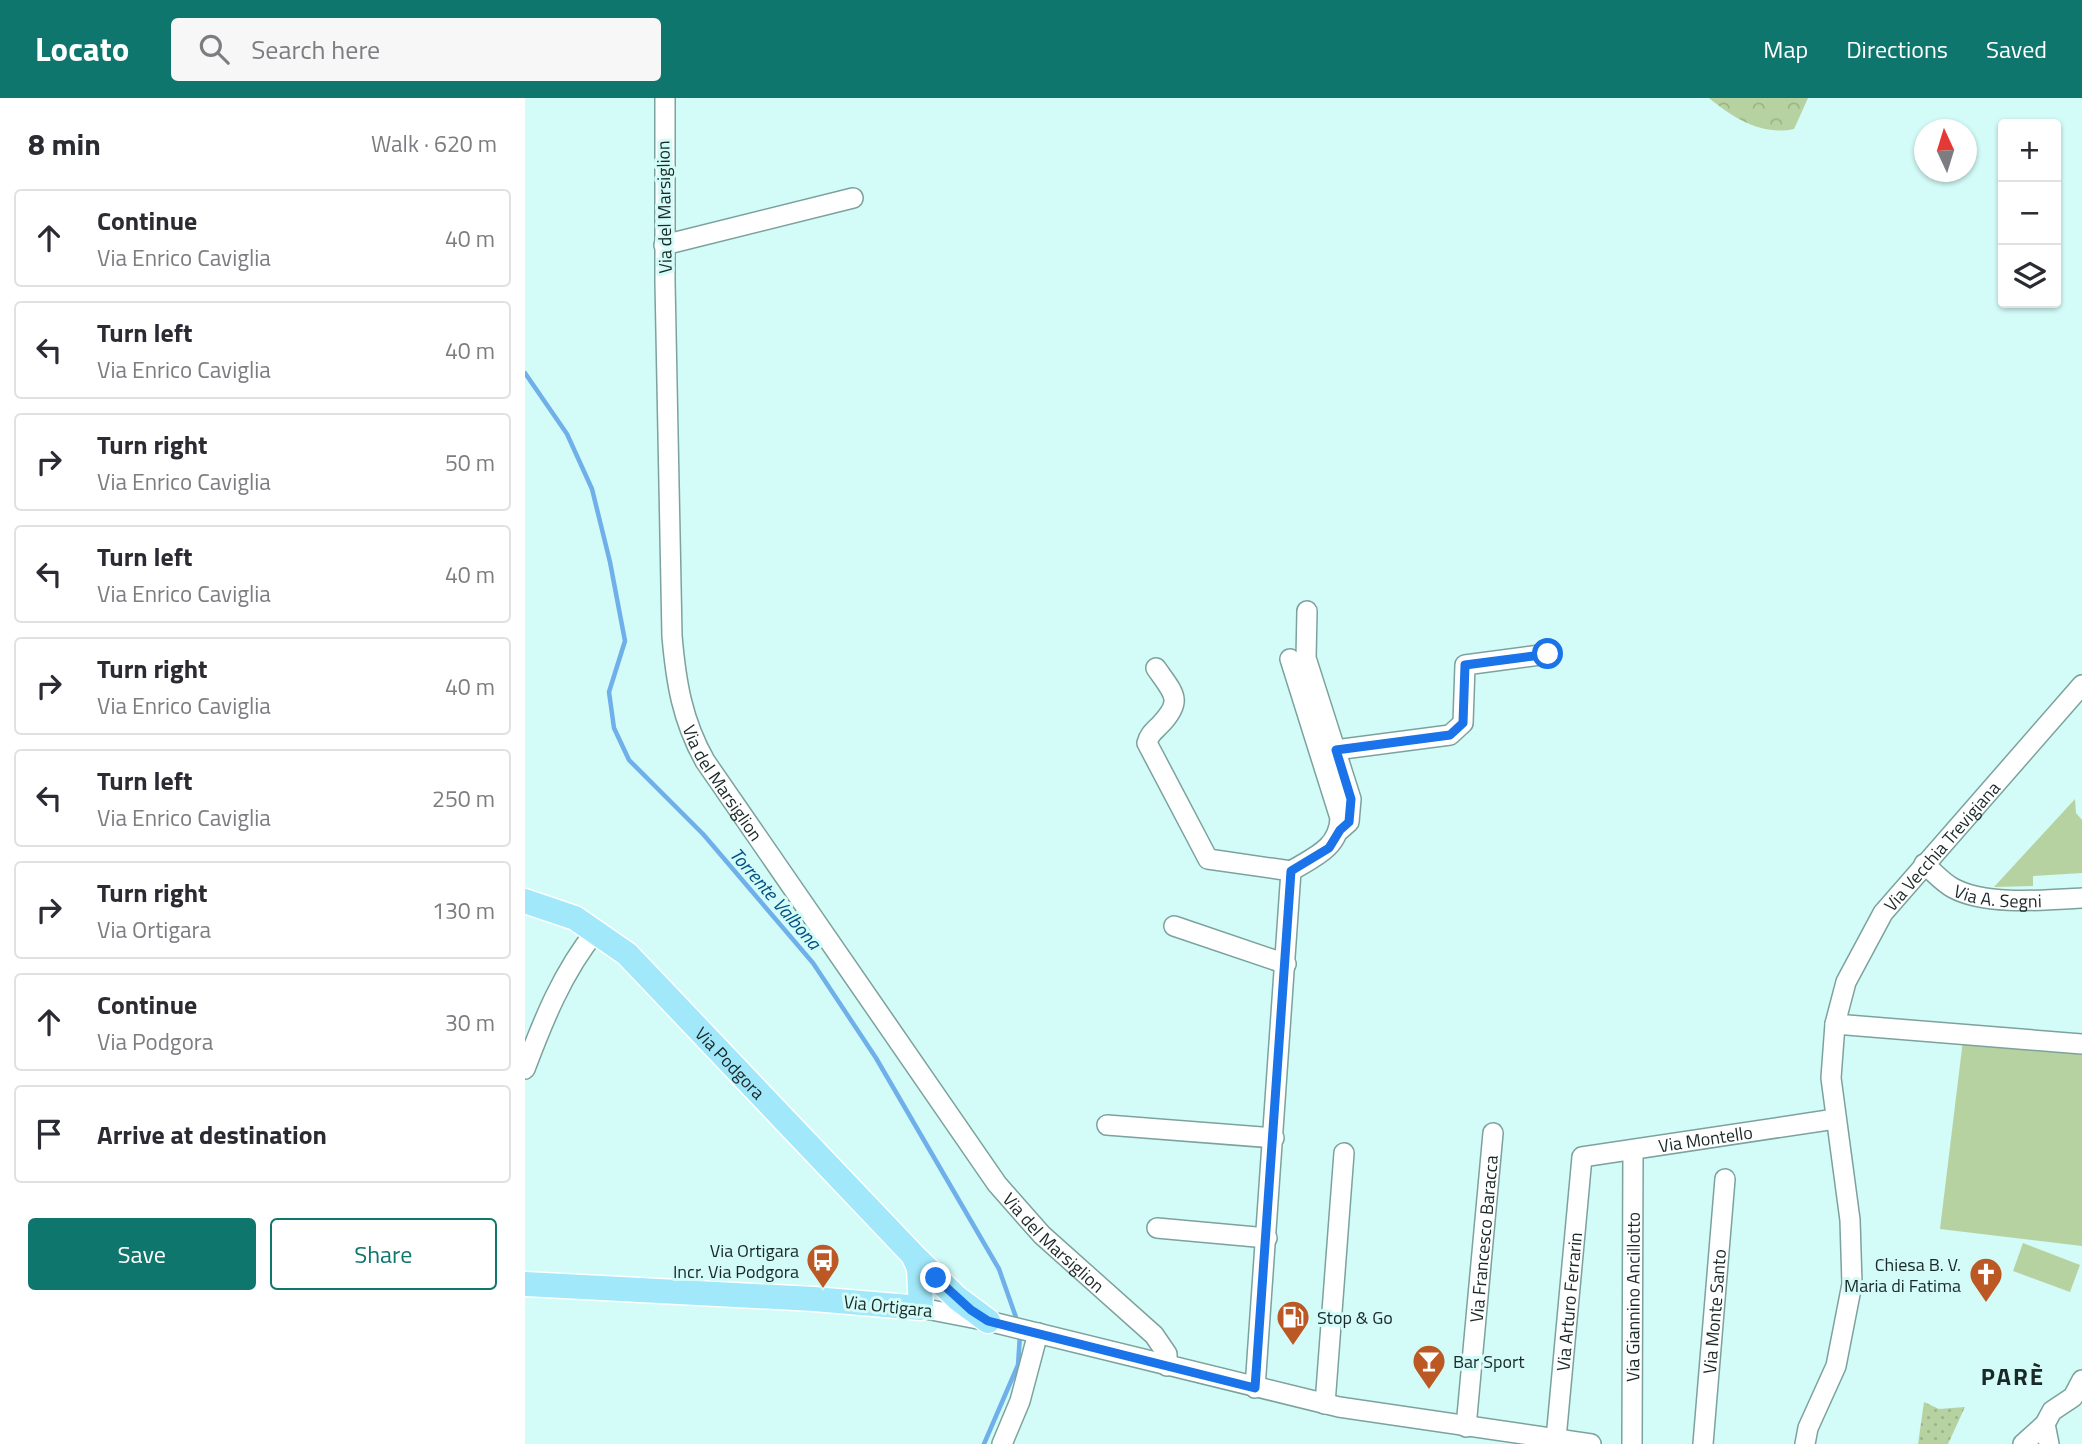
<!DOCTYPE html>
<meta charset="utf-8">
<style>
:root{--surface:#fff;--page:#f7f7f7;--text:#2b2b33;--muted:#7c7c81;--line:#e1e1e2;--accent:#0f766e}
body{margin:0;font-family:"Titillium Web",sans-serif;background:var(--page);color:var(--text)}
.controls{position:absolute;right:21px;top:21px;display:grid;overflow:hidden;border-radius:7px;box-shadow:0 2px 5px #0004}
.controls button{width:63px;height:63px;display:grid;place-items:center;padding:0;border:0;border-bottom:2px solid var(--line);background:var(--surface);color:var(--text);font:35px sans-serif}
.compass{position:absolute;left:1389px;top:21px;width:63px;height:63px;border-radius:50%;background:var(--surface);box-shadow:0 2px 5px #0004;rotate:356deg}
.stop{position:absolute;width:21px;height:21px;margin:-16px;border:5px solid #1a73e8;border-radius:50%;background:#fff}
.stop.end{background:#1a73e8;border-color:#fff;box-shadow:0 2px 7px #0008}
.list{margin:0;padding:0;list-style:none}
h2{display:flex;justify-content:space-between;align-items:center;height:91px;margin:0;padding:0 28px;font-size:30px}
h2 small{font-size:23px;font-weight:400;color:var(--muted)}
.list li{display:grid;grid-template-columns:46px 1fr auto;gap:21px;align-items:center;box-sizing:border-box;height:98px;margin:0 14px 14px;padding:0 14px;border:2px solid var(--line);border-radius:7px}
.list b{display:block;font-size:26px;white-space:nowrap}
.list p{margin:0;font-size:23px;white-space:nowrap;color:var(--muted)}
.list em{font-size:23px;font-style:normal;color:var(--muted)}
.actions{display:flex;gap:14px;padding:21px 28px}
.actions a{flex:1;padding:16px 0;border:2px solid var(--accent);border-radius:7px;text-align:center;font-size:24px;color:var(--accent)}
.actions .main{background:var(--accent);color:#fff}
.icon{flex:none;width:38px;height:38px;fill:none;stroke:currentColor;stroke-width:2;stroke-linecap:round;stroke-linejoin:round}
.map{position:relative;flex:none;width:1557px;height:1346px;overflow:hidden}
header{display:flex;align-items:center;gap:42px;box-sizing:border-box;height:98px;padding:0 35px;background:var(--accent);color:#fff}
header strong{font-size:33px}
nav{display:flex;gap:38px;margin-inline-start:auto;font-size:24px}
.search{width:490px;height:63px;background:var(--page);display:flex;align-items:center;gap:18px;box-sizing:border-box;padding:0 24px;border-radius:7px;color:var(--muted);font-size:26px}
main{display:flex}
aside{flex:1;background:var(--surface)}
.map>svg:first-child{display:block}
.grass{fill:#b7d2a1}
.forest{fill:url(#forest-crowns)}
.park{fill:url(#park-dots)}
.lines{fill:none;stroke-linecap:round;stroke-linejoin:round}
.stream{stroke:#6fb0eb;stroke-width:4.5}
.minor-casing{stroke:#7ca29e;stroke-width:22}
.major-casing{stroke:#fff;stroke-width:27}
.minor{stroke:#fff;stroke-width:19}
.major{stroke:#a1e8fb;stroke-width:24}
.route{stroke:#1a73e8;stroke-width:9}
.labels{text-anchor:middle;dominant-baseline:central;stroke-width:6;stroke-linejoin:round;paint-order:stroke}
.street-label{font-size:18px;fill:#1a2928;stroke:#d3fbf7}
.poi-label{font-size:18px;fill:#1a2928;stroke:#d3fbf7;text-anchor:end}
.water-label{font-size:19px;font-style:italic;fill:#004f85;stroke:#d3fbf7}
.district-label{font-size:24px;font-weight:bold;letter-spacing:2px;fill:#1a2928;stroke:#d3fbf7}
</style>
<header>
<strong>Locato</strong>
<div class="search"><svg class="icon" aria-label="search" viewBox="0 0 24 24"><circle cx="10" cy="10" r="6"/><path d="M15 15l6 6"/></svg>Search here</div>
<nav><a>Map</a><a>Directions</a><a>Saved</a></nav>
</header>
<main>
<aside>
<h2>8 min<small>Walk · 620 m</small></h2>
<ul class="list">
<li><svg class="icon" aria-label="ahead" viewBox="0 0 24 24"><path d="M12 20V5M6 11l6-6 6 6"/></svg><div><b>Continue</b><p>Via Enrico Caviglia</p></div><em>40 m</em></li>
<li><svg class="icon" aria-label="left" viewBox="0 0 24 24"><path d="M17 20v-9H6M10 6l-5 5 5 5"/></svg><div><b>Turn left</b><p>Via Enrico Caviglia</p></div><em>40 m</em></li>
<li><svg class="icon" aria-label="right" viewBox="0 0 24 24"><path d="M7 20v-9h11M14 6l5 5-5 5"/></svg><div><b>Turn right</b><p>Via Enrico Caviglia</p></div><em>50 m</em></li>
<li><svg class="icon" aria-label="left" viewBox="0 0 24 24"><path d="M17 20v-9H6M10 6l-5 5 5 5"/></svg><div><b>Turn left</b><p>Via Enrico Caviglia</p></div><em>40 m</em></li>
<li><svg class="icon" aria-label="right" viewBox="0 0 24 24"><path d="M7 20v-9h11M14 6l5 5-5 5"/></svg><div><b>Turn right</b><p>Via Enrico Caviglia</p></div><em>40 m</em></li>
<li><svg class="icon" aria-label="left" viewBox="0 0 24 24"><path d="M17 20v-9H6M10 6l-5 5 5 5"/></svg><div><b>Turn left</b><p>Via Enrico Caviglia</p></div><em>250 m</em></li>
<li><svg class="icon" aria-label="right" viewBox="0 0 24 24"><path d="M7 20v-9h11M14 6l5 5-5 5"/></svg><div><b>Turn right</b><p>Via Ortigara</p></div><em>130 m</em></li>
<li><svg class="icon" aria-label="ahead" viewBox="0 0 24 24"><path d="M12 20V5M6 11l6-6 6 6"/></svg><div><b>Continue</b><p>Via Podgora</p></div><em>30 m</em></li>
<li><svg class="icon" aria-label="arrive" viewBox="0 0 24 24"><path d="M6 21V4h12l-3 4 3 4H6"/></svg><div><b>Arrive at destination</b></div></li>
</ul>
<div class="actions"><a class="main">Save</a><a>Share</a></div>
</aside>
<div class="map">
<svg width="1557" height="1346" viewBox="0 0 1557 1346">
<defs>
<pattern id="forest-crowns" width="20" height="18" patternUnits="userSpaceOnUse" patternTransform="scale(1.75)"><rect width="20" height="18" fill="#b7d2a1"/><path d="M2 6a3 3 0 1 1 6 0M12 15a3 3 0 1 1 6 0" fill="none" stroke="#9db48b"/></pattern>
<pattern id="park-dots" width="8" height="8" patternUnits="userSpaceOnUse" patternTransform="scale(1.75)"><rect width="8" height="8" fill="#b7d2a1"/><path d="M2 2h.1M6 6h.1" fill="none" stroke="#9db48b" stroke-width="1.8" stroke-linecap="round"/></pattern>
</defs>
<rect width="100%" height="100%" fill="#d3fbf7"/>
<!-- grass -->
<g class="grass">
<polygon points="1550,701 1551,715 1557,722 1557,775 1508,778 1508,788 1469,789"/>
<polygon points="1438,942 1557,948 1557,1148 1415,1131"/>
<polygon points="1498,1145 1555,1167 1545,1194 1488,1173"/>
</g>
<!-- forest -->
<path class="forest" d="M1184,0H1283L1269,31C1237,38 1208,20 1184,0Z"/>
<!-- park -->
<polygon class="park" points="1399,1304 1414,1311 1440,1309 1423,1346 1393,1346"/>
<g class="lines">
<!-- stream -->
<g class="stream">
<polyline points="0,275 42,336 67,391 85,464 100,543 84,594 89,630 104,662 178,736 288,865 351,960 474,1171 493,1225"/>
<polyline points="459,1346 493,1267 495,1237"/>
</g>
<defs>
<g id="minor">
<path id="s1" d="M140,0V184L147,538C151,584 157,622 180,663L472,1086L517,1137L629,1237L642,1256V1268"/>
<polyline points="139,147 328,100"/>
<polyline points="782,513 781,560 826,701 824,724 815,732"/>
<path d="M631,570C649,596 659,602 635,627C628,634 624,637 622,645L683,761L766,773"/>
<polyline points="795,654 925,637 938,625 940,567 1023,556"/>
<path id="s2" d="M1399,766C1408,773 1417,784 1428,790C1461,808 1520,802 1557,800"/>
<polyline points="649,828 761,866"/>
<polyline points="1310,926 1557,946"/>
<path d="M0,971C18,923 38,873 71,833"/>
<polyline points="582,1027 749,1040"/>
<polyline points="632,1130 742,1140"/>
<polyline points="396,1210 463,1223 814,1309 1066,1346"/>
<path d="M730,1290L766,773C789,759 814,750 815,720L765,561"/>
<polyline points="800,1306 819,1055"/>
<polyline points="1520,1326 1524,1346"/>
<path id="s3" d="M941,1329L968,1035"/>
<path id="s4" d="M1031,1341L1057,1059L1310,1021"/>
<polyline points="477,1346 495,1303 513,1235"/>
<path id="s5" d="M1107,1346L1108,1052"/>
<path id="s6" d="M1178,1346L1200,1081"/>
<path id="s7" d="M1280,1346L1283,1330L1311,1268L1327,1186L1325,1122L1306,980L1310,926L1321,884L1358,815L1557,587"/>
<polyline points="1498,1346 1520,1326 1527,1313 1548,1299 1557,1282"/>
</g>
<g id="major">
<path id="s8" d="M0,803L50,820L102,856L389,1158L432,1200L463,1223"/>
<polyline points="0,1186 289,1201 396,1210 394,1170 389,1159"/>
</g>
</defs>
<!-- minor casing -->
<use href="#minor" class="minor-casing"/>
<!-- major casing -->
<use href="#major" class="major-casing"/>
<!-- minor -->
<use href="#minor" class="minor"/>
<!-- major -->
<use href="#major" class="major"/>
</g>
<g class="lines">
<!-- route -->
<polyline class="route" points="411,1180 446,1212 463,1223 730,1290 766,773 804,750 815,732 824,724 826,701 811,652 925,637 938,625 940,567 1023,556"/>
</g>
<!-- icons -->
<defs>
<symbol id="bus-pin" viewBox="-11 -11 22 30"><path d="M0 17L-7.5 6A9.5 9.5 0 1 1 7.5 6Z" fill="#bc5823" stroke="#d3fbf7"/><path d="M-5-6H5V4H4V6H2V4H-2V6H-4V4H-5ZM-3.5-4V0h7V-4ZM-3.5 1.2v1.5H-2V1.2ZM2 1.2v1.5H3.5V1.2Z" fill="#fff"/></symbol>
<symbol id="church-pin" viewBox="-11 -11 22 30"><path d="M0 17L-7.5 6A9.5 9.5 0 1 1 7.5 6Z" fill="#bc5823" stroke="#d3fbf7"/><path d="M-1.2-6h2.4v3.5h3.3v2.4h-3.3V6h-2.4V-.1h-3.3v-2.4h3.3Z" fill="#fff"/></symbol>
<symbol id="fuel-pin" viewBox="-11 -11 22 30"><path d="M0 17L-7.5 6A9.5 9.5 0 1 1 7.5 6Z" fill="#bc5823" stroke="#d3fbf7"/><path d="M-5.5-6h7V0h2V4h1.3V-2.5L3-4.5l.8-.8L6-3V5H2.5V1h-1V6h-7ZM-4.2-4.7v3.2H.2V-4.7Z" fill="#fff"/></symbol>
<symbol id="bar-pin" viewBox="-11 -11 22 30"><path d="M0 17L-7.5 6A9.5 9.5 0 1 1 7.5 6Z" fill="#bc5823" stroke="#d3fbf7"/><path d="M-6-5H6L.8 .8V4.5H3.5V6h-7V4.5H-.8V.8Z" fill="#fff"/></symbol>
</defs>
<g fill-rule="evenodd">
<use href="#bus-pin" x="279" y="1143" width="38" height="52"/>
<use href="#church-pin" x="1442" y="1157" width="38" height="52"/>
<use href="#fuel-pin" x="749" y="1200" width="38" height="52"/>
<use href="#bar-pin" x="885" y="1244" width="38" height="52"/>
</g>
<g class="labels">
<!-- street labels -->
<g class="street-label">
<text transform="translate(139 109) rotate(-91)">Via del Marsiglion</text>
<text stroke="none"><textPath href="#s1" startOffset="696">Via del Marsiglion</textPath></text>
<text stroke="none"><textPath href="#s7" startOffset="640">Via Vecchia Trevigiana</textPath></text>
<text stroke="none"><textPath href="#s2" startOffset="84">Via A. Segni</textPath></text>
<text stroke="none"><textPath href="#s8" startOffset="266">Via Podgora</textPath></text>
<text stroke="none"><textPath href="#s4" startOffset="408">Via Montello</textPath></text>
<text stroke="none"><textPath href="#s3" startOffset="189">Via Francesco Baracca</textPath></text>
<text stroke="none"><textPath href="#s1" startOffset="1264">Via del Marsiglion</textPath></text>
<text stroke="none"><textPath href="#s5" startOffset="147">Via Giannino Ancillotto</textPath></text>
<text stroke="none"><textPath href="#s4" startOffset="138">Via Arturo Ferrarin</textPath></text>
<text transform="translate(363 1208) rotate(6)">Via Ortigara</text>
<text stroke="none"><textPath href="#s6" startOffset="133">Via Monte Santo</textPath></text>
</g>
<!-- poi labels -->
<g class="poi-label">
<text x="274" y="1152">Via Ortigara<tspan x="274" dy="21">Incr. Via Podgora</tspan></text>
<text x="1436" y="1166">Chiesa B. V.<tspan x="1436" dy="21">Maria di Fatima</tspan></text>
<text x="792" y="1219" text-anchor="start">Stop &amp; Go</text>
<text x="928" y="1263" text-anchor="start">Bar Sport</text>
</g>
<!-- water labels -->
<g class="water-label">
<text transform="translate(251 800) rotate(49)">Torrente Valbona</text>
</g>
<!-- district labels -->
<g class="district-label">
<text x="1488" y="1278">PARÈ</text>
</g>
</g>
</svg>
<div class="controls">
<button>+</button>
<button>−</button>
<button><svg class="icon" aria-label="layers" viewBox="0 0 24 24"><path d="M12 4l9 5-9 5-9-5zM3 14l9 5 9-5"/></svg></button>
</div>
<svg class="compass" viewBox="-18 -18 36 36"><path d="M0-13l5 13h-10z" fill="#e53935"/><path d="M0 13l5-13h-10z" fill="#7c7c81"/></svg>
<div class="stop" style="left:1023px;top:556px"></div>
<div class="stop end" style="left:411px;top:1180px"></div>
</div>
</main>
